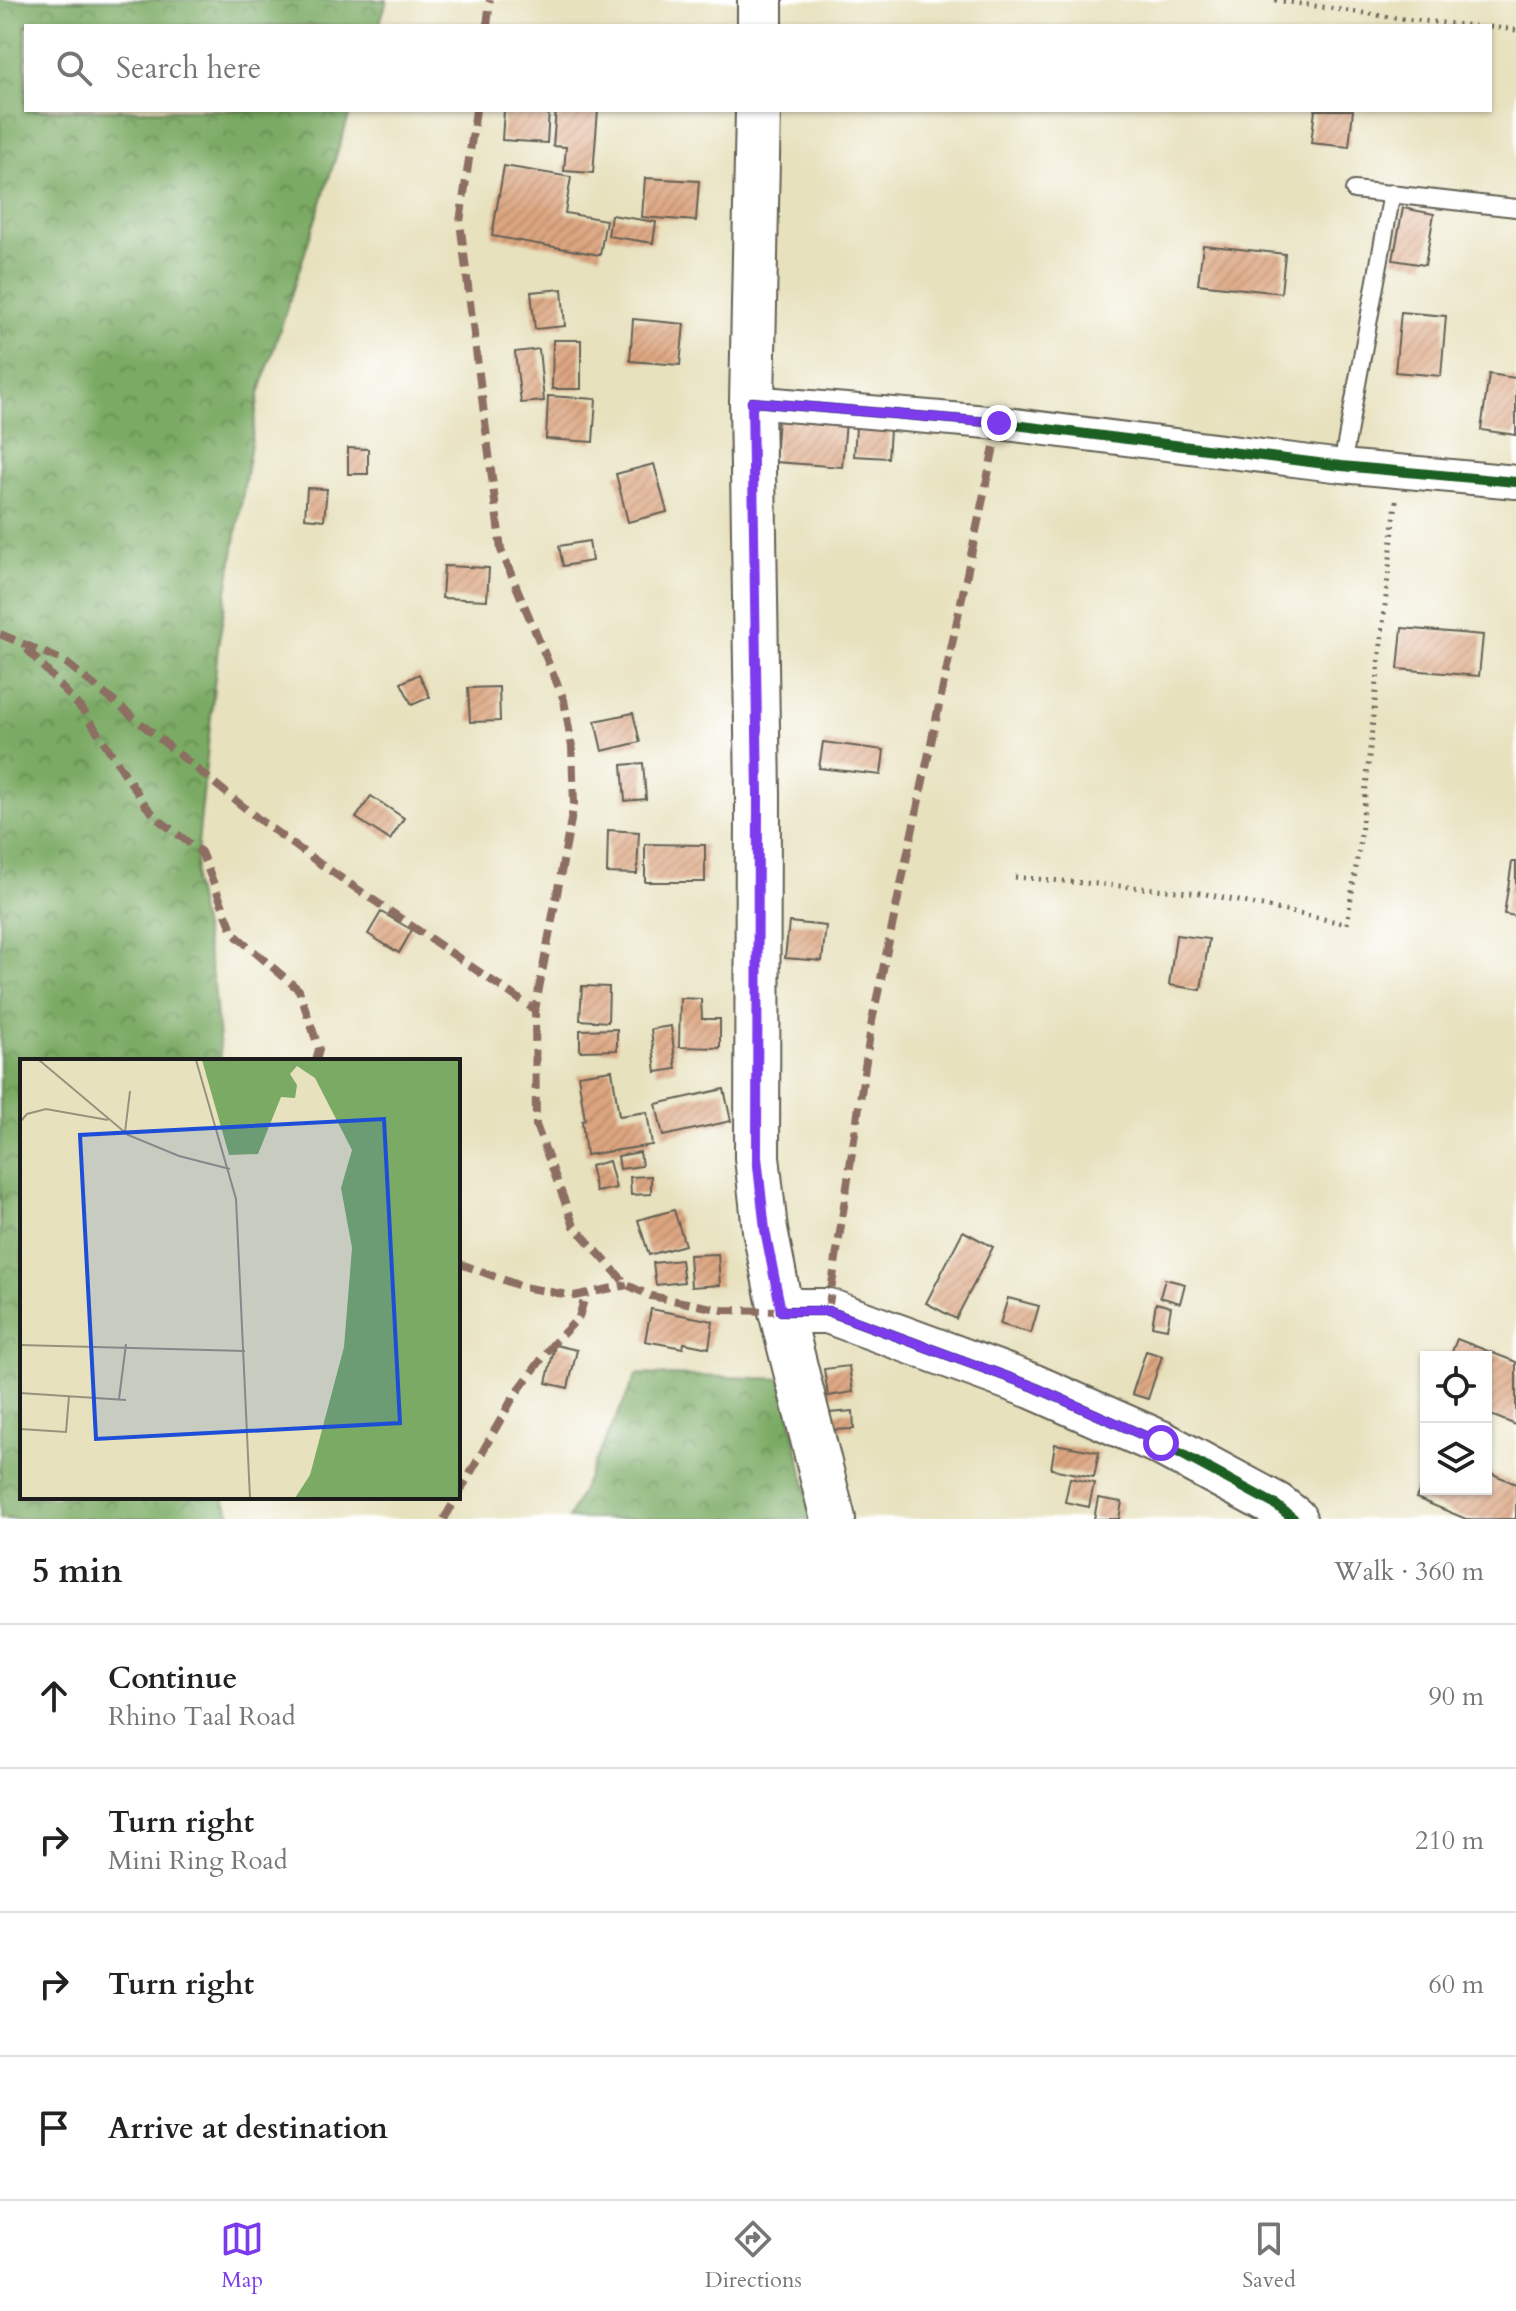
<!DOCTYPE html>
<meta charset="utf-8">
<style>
:root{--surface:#fff;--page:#f2f2f2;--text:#222;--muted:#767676;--line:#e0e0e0;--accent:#7c3aed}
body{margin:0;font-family:Cardo,serif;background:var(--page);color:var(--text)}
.controls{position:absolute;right:24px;bottom:24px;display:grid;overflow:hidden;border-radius:0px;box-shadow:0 2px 6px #0004}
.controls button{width:72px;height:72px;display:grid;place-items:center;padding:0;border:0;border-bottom:2px solid var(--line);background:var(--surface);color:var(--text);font:40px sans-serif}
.stop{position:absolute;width:24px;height:24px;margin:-18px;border:6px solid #7c3aed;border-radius:50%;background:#fff}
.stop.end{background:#7c3aed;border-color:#fff;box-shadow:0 2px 8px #0008}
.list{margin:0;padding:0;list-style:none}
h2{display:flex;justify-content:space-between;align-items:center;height:104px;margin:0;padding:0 32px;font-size:34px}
h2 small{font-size:26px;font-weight:400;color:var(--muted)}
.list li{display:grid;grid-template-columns:52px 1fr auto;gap:24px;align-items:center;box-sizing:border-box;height:144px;padding:0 32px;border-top:2px solid var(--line)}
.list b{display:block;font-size:30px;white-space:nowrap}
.list p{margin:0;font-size:26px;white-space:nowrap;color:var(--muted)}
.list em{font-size:26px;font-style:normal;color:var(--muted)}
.icon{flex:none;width:44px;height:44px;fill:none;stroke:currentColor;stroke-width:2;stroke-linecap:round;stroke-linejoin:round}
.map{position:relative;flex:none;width:1516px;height:1519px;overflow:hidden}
.search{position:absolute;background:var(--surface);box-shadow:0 2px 6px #0004;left:24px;right:24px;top:24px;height:88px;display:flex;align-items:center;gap:20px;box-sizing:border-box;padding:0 28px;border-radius:0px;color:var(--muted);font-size:30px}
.sheet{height:680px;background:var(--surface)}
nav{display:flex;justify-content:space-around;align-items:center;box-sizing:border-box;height:112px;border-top:2px solid var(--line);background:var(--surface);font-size:22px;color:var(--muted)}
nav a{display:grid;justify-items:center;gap:4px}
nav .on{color:var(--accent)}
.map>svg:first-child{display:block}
.forest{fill:url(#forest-crowns);stroke:#4b6340;stroke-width:2}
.building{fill:url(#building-hatch)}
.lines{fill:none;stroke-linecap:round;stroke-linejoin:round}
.lane-casing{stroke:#636154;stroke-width:20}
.street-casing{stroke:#636154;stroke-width:36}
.secondary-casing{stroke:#636154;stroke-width:48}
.path{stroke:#636154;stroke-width:5;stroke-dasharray:2 6;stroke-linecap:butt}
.lane{stroke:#fff;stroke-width:16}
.street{stroke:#fff;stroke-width:32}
.secondary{stroke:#fff;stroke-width:44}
.quiet{stroke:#8d6e63;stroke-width:8;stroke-dasharray:16 8;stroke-linecap:butt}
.cycleway-casing{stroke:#fff;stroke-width:15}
.cycleway{stroke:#1b5e20;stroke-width:10}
.route{stroke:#7c3aed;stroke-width:10}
.inset-road{fill:none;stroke:#96927d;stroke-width:2}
.view{fill:#1d4ed8;fill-opacity:0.15;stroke:#1d4ed8;stroke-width:4}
.inset-edge{fill:none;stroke:#1c1c1c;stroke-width:4}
</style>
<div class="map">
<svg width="1516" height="1519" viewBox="0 0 1516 1519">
<defs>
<pattern id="forest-crowns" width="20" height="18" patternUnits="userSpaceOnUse" patternTransform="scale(2)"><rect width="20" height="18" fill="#7aaa63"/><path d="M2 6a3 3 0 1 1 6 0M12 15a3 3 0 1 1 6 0" fill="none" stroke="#638a51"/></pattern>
<pattern id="building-hatch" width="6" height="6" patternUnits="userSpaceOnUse" patternTransform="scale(2)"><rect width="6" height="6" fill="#dca580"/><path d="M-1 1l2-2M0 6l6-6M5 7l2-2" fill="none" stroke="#bc8d6e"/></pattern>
</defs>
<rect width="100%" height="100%" fill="#fff"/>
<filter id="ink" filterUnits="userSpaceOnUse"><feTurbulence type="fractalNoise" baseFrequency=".0125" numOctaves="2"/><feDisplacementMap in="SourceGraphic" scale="16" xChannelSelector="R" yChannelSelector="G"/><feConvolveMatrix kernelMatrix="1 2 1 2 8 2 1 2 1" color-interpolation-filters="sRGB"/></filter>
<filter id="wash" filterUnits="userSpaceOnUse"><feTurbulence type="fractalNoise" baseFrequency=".006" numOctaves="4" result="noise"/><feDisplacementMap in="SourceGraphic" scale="32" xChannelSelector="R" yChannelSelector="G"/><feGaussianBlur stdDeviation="1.8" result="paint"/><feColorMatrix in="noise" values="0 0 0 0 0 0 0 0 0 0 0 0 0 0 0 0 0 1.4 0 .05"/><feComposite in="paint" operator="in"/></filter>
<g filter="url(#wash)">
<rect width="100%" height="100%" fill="#e7e1bd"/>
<!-- forest -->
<g class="forest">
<polygon points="0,0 387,0 379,26 26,26 26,110 351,110 259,394 218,647 194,883 214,986 221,1061 22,1061 22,1497 223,1497 233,1519 0,1519"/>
<polygon points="637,1374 782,1379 813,1519 568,1519"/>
</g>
<g id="blocks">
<!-- building -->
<g class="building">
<polygon points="504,110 549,110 547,143 502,140"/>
<polygon points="556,110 598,110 593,173 564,171 566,147 553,146"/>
<polygon points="1315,110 1353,110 1349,147 1311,143"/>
<polygon points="504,166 571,177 565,213 606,220 600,255 492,236"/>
<polygon points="645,178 699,181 696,221 642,217"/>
<polygon points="1403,208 1434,214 1425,265 1393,260"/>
<polygon points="611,215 656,222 653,243 608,236"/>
<polygon points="1203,245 1285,254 1281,293 1198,284"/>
<polygon points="562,289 565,326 535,329 531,292"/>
<polygon points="1401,312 1446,316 1441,376 1395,372"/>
<polygon points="633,319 684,324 680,365 630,361"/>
<polygon points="553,340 581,340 581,389 552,389"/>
<polygon points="539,349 544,401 521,403 515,352"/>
<polygon points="1489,374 1516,378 1516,435 1481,430"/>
<polygon points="548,396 596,399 593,442 546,439"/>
<polygon points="778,417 846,422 842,467 775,462"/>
<polygon points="856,427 890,430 888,458 854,456"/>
<polygon points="348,448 368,449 368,474 348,474"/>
<polygon points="654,464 667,512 628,522 616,474"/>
<polygon points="307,488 327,489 324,520 305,518"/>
<polygon points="589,541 592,561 563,566 559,546"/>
<polygon points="444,566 489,568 487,600 442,598"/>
<polygon points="1402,628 1483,635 1479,676 1398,669"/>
<polygon points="419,674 430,697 412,705 401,683"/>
<polygon points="499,687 500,721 470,722 468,688"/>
<polygon points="633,713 640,742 602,751 595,721"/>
<polygon points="823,742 884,750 881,775 819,768"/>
<polygon points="643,763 646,799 625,801 622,765"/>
<polygon points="371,796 404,818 390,840 356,818"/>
<polygon points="608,830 639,832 637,874 607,873"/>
<polygon points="645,844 705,845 705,882 645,882"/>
<polygon points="1512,862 1516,862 1516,916 1504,914"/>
<polygon points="381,912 412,930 399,953 368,934"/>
<polygon points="789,922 826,926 822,961 785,958"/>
<polygon points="1176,935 1209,939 1201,990 1169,985"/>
<polygon points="582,986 609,987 608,1022 580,1020"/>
<polygon points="680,998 701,999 702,1019 720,1019 720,1048 679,1047"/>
<polygon points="671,1026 676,1069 656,1072 651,1029"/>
<polygon points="617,1029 617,1050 580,1051 580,1030"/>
<polygon points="612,1070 619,1116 647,1112 652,1145 586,1155 582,1121 585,1120 578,1075"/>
<polygon points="724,1089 731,1121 663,1136 656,1104"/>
<polygon points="640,1152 642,1166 620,1169 618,1156"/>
<polygon points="609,1161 616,1188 596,1192 590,1166"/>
<polygon points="651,1176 651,1194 631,1195 630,1177"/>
<polygon points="674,1210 685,1245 649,1255 638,1220"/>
<polygon points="963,1231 993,1247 956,1319 926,1303"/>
<polygon points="718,1254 720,1285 691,1287 689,1255"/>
<polygon points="681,1260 684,1282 656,1285 653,1263"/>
<polygon points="1165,1279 1185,1284 1180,1303 1160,1297"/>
<polygon points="1008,1298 1039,1306 1031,1333 1000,1324"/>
<polygon points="1156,1303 1171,1307 1167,1329 1152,1326"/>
<polygon points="651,1309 713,1321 709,1348 684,1343 683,1348 645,1341"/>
<polygon points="1457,1339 1516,1362 1516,1425 1486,1413 1486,1357 1450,1357"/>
<polygon points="555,1345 577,1350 568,1388 546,1383"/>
<polygon points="1146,1351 1162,1356 1148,1399 1132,1394"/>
<polygon points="849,1366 853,1392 828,1396 824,1369"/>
<polygon points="853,1411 854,1429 830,1430 829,1413"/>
<polygon points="1055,1444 1099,1452 1094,1477 1051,1469"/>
<polygon points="1486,1471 1516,1484 1516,1519 1466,1519 1416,1498 1426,1475 1426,1489 1486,1489"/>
<polygon points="1070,1478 1094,1483 1089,1507 1065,1502"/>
<polygon points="1098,1498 1122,1502 1119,1519 1094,1519"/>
</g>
</g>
</g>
<g filter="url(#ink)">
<use href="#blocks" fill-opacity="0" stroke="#636154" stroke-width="2"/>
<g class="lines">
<defs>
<g id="lane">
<polyline points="1354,190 1516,208"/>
<polyline points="1342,466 1392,193"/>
</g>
<polyline id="street" points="752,402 999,423 1342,466 1516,482"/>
<g id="secondary">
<polyline points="760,26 760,0"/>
<polyline points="758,110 752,402 758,795 757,1157 765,1230 781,1311 833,1519"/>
<polyline points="781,1311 828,1311 1032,1386 1161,1443 1276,1505 1294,1519"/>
</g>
</defs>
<!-- lane casing -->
<use href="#lane" class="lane-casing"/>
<!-- street casing -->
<use href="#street" class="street-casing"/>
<!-- secondary casing -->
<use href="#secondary" class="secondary-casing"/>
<!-- path -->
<g class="path">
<polyline points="1275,0 1403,19 1476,26"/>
<polyline points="1490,27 1516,30"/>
<polyline points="1015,877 1201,893 1347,924 1361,834 1396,501"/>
</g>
<!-- lane -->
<use href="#lane" class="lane"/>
<!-- street -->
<use href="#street" class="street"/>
<!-- secondary -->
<use href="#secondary" class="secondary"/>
<!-- quiet -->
<g class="quiet">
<polyline points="487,26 490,0"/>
<polyline points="476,110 460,222 501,550 564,700 572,747 574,804 535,1010"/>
<polyline points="0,634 64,661 261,821 319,863 535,1010 536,1125 574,1226 627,1285 651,1296 723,1310 781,1311"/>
<polyline points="27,649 85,713 146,806 159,820 201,852 234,934 299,990 319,1049 316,1061"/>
<polyline points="458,1263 523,1287 574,1296 627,1285"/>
<polyline points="828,1311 872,1021 999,423"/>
<polyline points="458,1495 514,1396 553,1344 579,1317 586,1293"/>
<polyline points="444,1519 457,1497"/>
</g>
<defs>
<g id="cycleway">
<polyline points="752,402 999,423 1342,466 1516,482"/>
<polyline points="781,1311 828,1311 1032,1386 1161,1443 1276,1505 1294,1519"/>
</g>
</defs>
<!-- cycleway casing -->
<use href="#cycleway" class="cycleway-casing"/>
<!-- cycleway -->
<use href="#cycleway" class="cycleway"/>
</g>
</g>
<g class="lines" filter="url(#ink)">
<!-- route -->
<polyline class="route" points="999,423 752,402 758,795 757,1157 765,1230 781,1311 828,1311 1032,1386 1161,1443"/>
</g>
<!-- overview -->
<g transform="translate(20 1059)">
<rect width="440" height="440" fill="#e7e1bd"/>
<path d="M182,1H440V439H275L290,416L324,288L332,189L321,129L332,91L295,19L277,7L270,15L277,26L275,39L261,38L238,95L209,96Z" fill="#7aaa63"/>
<path class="inset-road" d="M19,1L108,76L159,97L210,110M176,1L216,140L230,439M0,63L7,55L26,50L88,61M105,73L110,32M0,286L225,292M0,334L106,341M99,340L106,285M0,370L46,373L49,337"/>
<path class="view" d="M364,60L380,364L76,380L60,76Z"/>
<rect width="440" height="440" class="inset-edge"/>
</g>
</svg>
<div class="controls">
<button><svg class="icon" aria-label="locate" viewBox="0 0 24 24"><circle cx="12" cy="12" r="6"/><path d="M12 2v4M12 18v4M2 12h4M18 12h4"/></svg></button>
<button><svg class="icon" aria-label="layers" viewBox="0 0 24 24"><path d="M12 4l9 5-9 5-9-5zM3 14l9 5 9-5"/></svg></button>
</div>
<div class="stop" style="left:1161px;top:1443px"></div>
<div class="stop end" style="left:999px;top:423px"></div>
<div class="search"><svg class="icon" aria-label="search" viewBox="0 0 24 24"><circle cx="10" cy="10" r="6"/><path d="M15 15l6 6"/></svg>Search here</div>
</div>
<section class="sheet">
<h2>5 min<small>Walk · 360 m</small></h2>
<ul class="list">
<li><svg class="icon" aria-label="ahead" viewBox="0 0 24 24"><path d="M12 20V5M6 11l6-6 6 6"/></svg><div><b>Continue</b><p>Rhino Taal Road</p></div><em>90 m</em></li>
<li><svg class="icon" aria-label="right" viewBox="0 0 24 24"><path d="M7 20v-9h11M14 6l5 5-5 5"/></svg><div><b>Turn right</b><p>Mini Ring Road</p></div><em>210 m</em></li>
<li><svg class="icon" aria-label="right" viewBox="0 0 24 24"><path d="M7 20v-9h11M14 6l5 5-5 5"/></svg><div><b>Turn right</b></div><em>60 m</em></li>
<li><svg class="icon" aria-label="arrive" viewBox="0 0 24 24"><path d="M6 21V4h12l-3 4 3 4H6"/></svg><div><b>Arrive at destination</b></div></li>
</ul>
</section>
<nav>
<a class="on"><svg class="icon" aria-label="map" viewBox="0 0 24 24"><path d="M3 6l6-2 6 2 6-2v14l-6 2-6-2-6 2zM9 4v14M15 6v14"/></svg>Map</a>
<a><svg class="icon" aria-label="directions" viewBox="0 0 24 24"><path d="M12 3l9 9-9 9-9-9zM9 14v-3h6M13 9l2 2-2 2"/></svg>Directions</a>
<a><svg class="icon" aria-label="saved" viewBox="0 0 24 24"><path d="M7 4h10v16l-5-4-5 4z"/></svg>Saved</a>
</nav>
